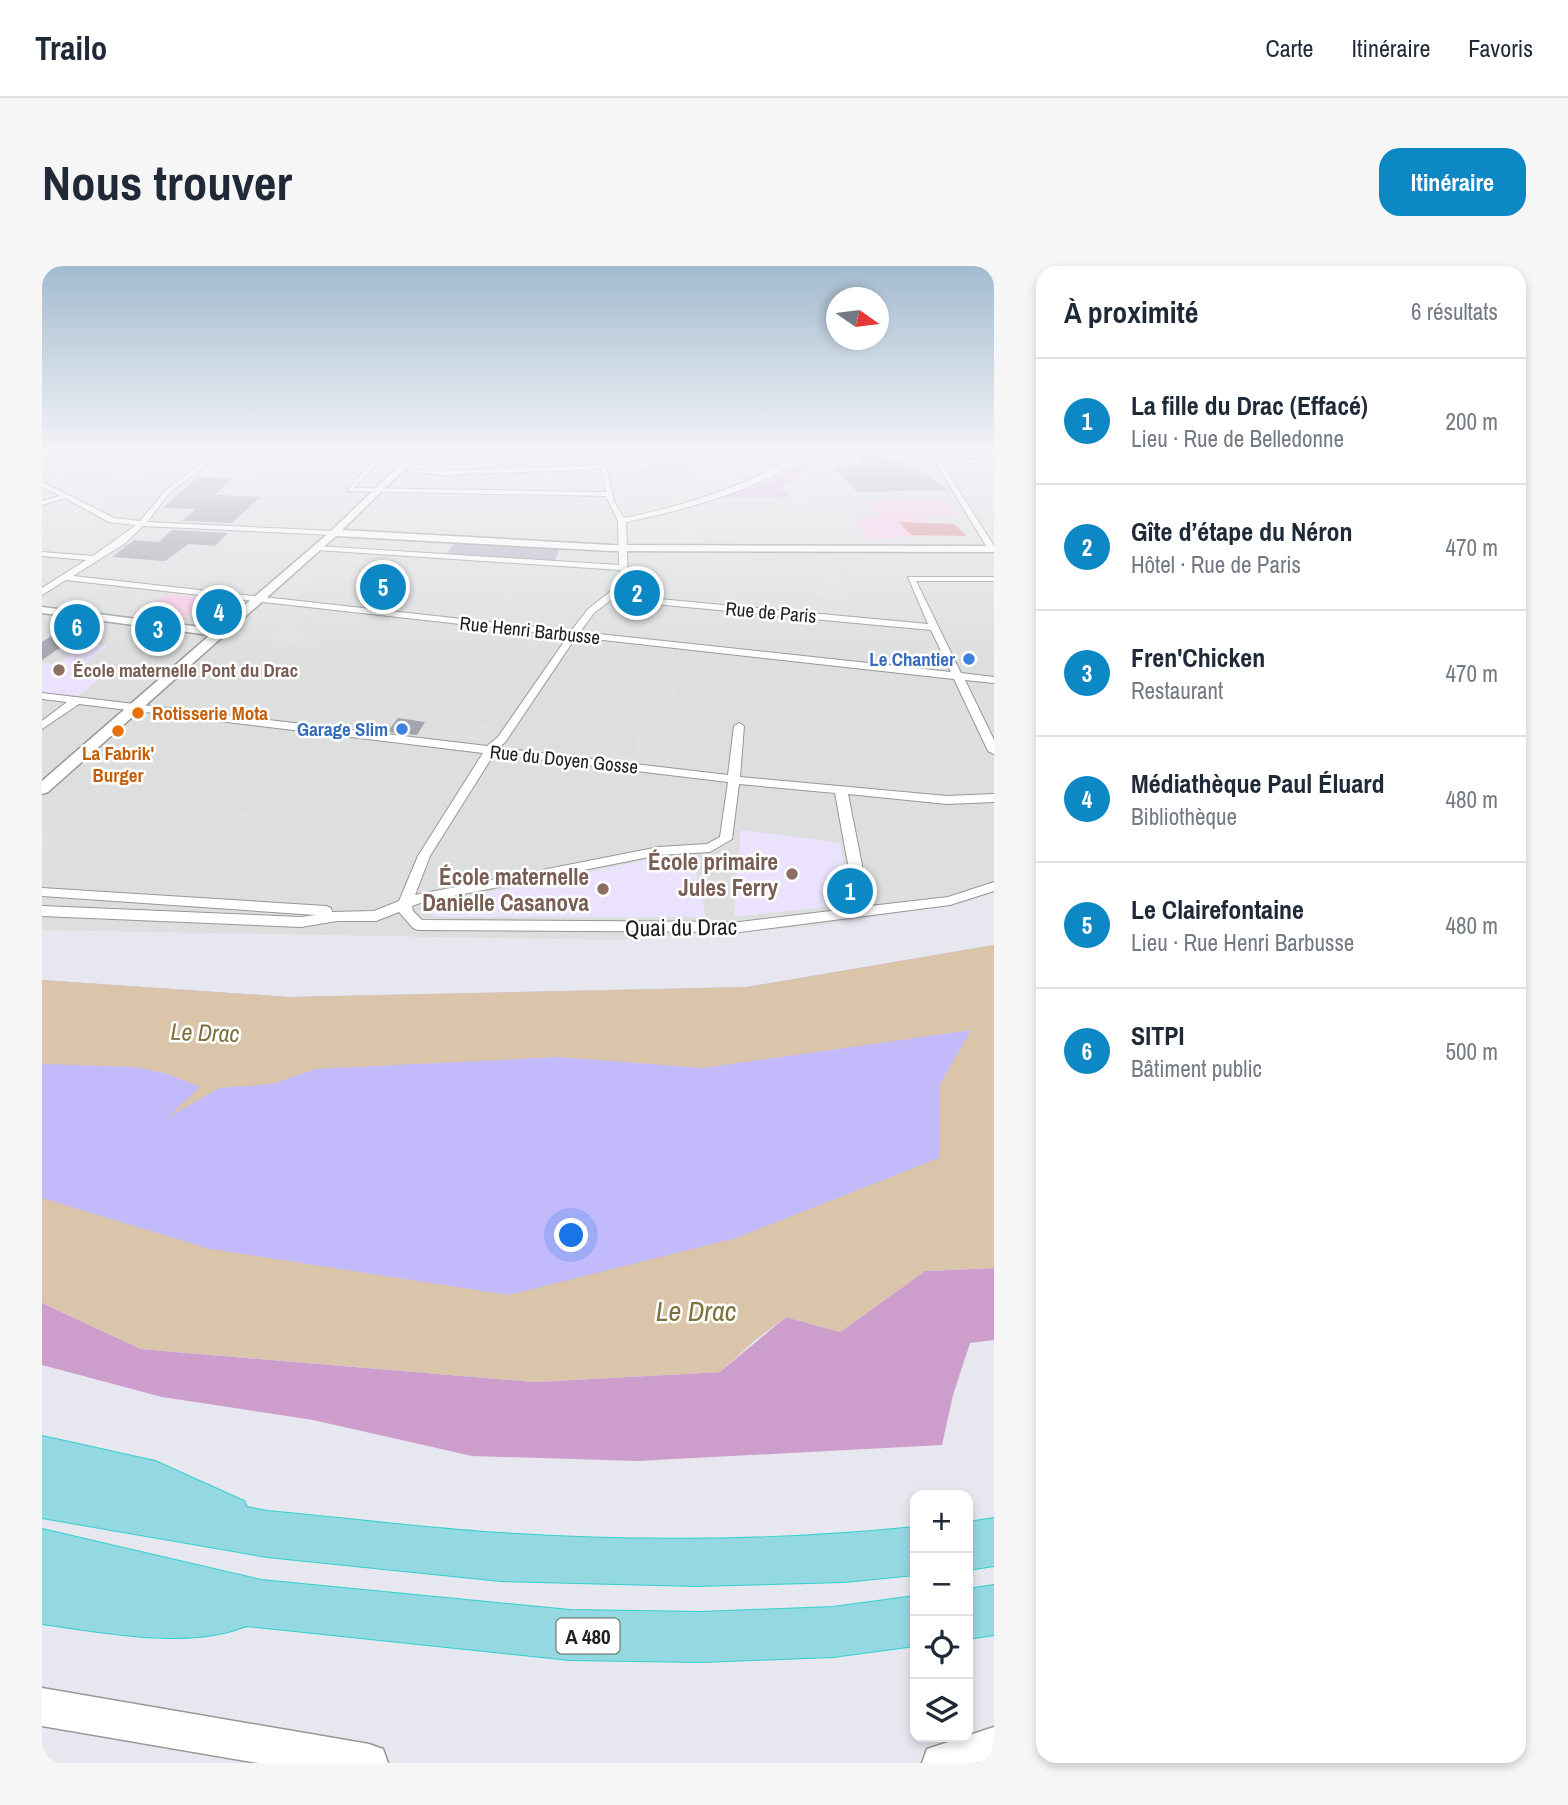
<!DOCTYPE html>
<html lang="fr">
<meta charset="utf-8">
<style>
:root{--surface:#fff;--page:#f6f6f7;--text:#1f2937;--muted:#747a83;--line:#e0e1e3;--accent:#0c89c4}
body{margin:0;font-family:"Archivo Narrow",sans-serif;background:var(--page);color:var(--text)}
.controls{position:absolute;right:21px;bottom:21px;display:grid;overflow:hidden;border-radius:14px;box-shadow:0 4px 10px #0003}
.controls button{width:63px;height:63px;display:grid;place-items:center;padding:0;border:0;border-bottom:2px solid var(--line);background:var(--surface);color:var(--text);font:35px sans-serif}
.compass{position:absolute;left:784px;top:21px;width:63px;height:63px;border-radius:50%;background:var(--surface);box-shadow:0 4px 10px #0003;rotate:104deg}
.you{position:absolute;left:530px;top:970px;width:24px;height:24px;margin:-18px;border:5px solid #fff;border-radius:50%;background:#1a73e8;box-shadow:0 0 0 10px #1a73e833}
.badge{display:grid;place-items:center;width:46px;height:46px;border-radius:50%;background:var(--accent);color:#fff;font-size:23px;font-weight:700}
.pin{position:absolute;translate:-50% -50%;border:4px solid #fff;box-shadow:0 2px 7px #0006}
.list{margin:0;padding:0;list-style:none}
h2{display:flex;justify-content:space-between;align-items:center;height:91px;margin:0;padding:0 28px;font-size:30px}
h2 small{font-size:23px;font-weight:400;color:var(--muted)}
.list li{display:grid;grid-template-columns:46px 1fr auto;gap:21px;align-items:center;box-sizing:border-box;height:126px;padding:0 28px;border-top:2px solid var(--line)}
.list b{display:block;font-size:26px;white-space:nowrap}
.list p{margin:0;font-size:23px;white-space:nowrap;color:var(--muted)}
.list em{font-size:23px;font-style:normal;color:var(--muted)}
.icon{flex:none;width:38px;height:38px;fill:none;stroke:currentColor;stroke-width:2;stroke-linecap:round;stroke-linejoin:round}
.map{position:relative;flex:none;width:952px;height:1497px;overflow:hidden;border-radius:21px}
header{display:flex;align-items:center;gap:42px;box-sizing:border-box;height:98px;padding:0 35px;background:var(--surface);border-bottom:2px solid var(--line)}
header strong{font-size:33px}
nav{display:flex;gap:38px;margin-inline-start:auto;font-size:24px}
.intro{display:flex;align-items:center;justify-content:space-between;box-sizing:border-box;height:168px;padding:0 42px}
h1{margin:0;font-size:49px}
.button{padding:18px 32px;border-radius:21px;background:var(--accent);color:#fff;font-size:24px;font-weight:700}
main{display:flex;gap:42px;padding:0 42px}
aside{flex:1;background:var(--surface);border-radius:21px;box-shadow:0 4px 10px #0003}
.map>svg:first-child{display:block}
.residential{fill:#dddede}
.education{fill:#ebe3fd}
.construction{fill:#b8b3c4}
.grass{fill:#ddb0e7}
.forest{fill:#cd9ecb}
.sand{fill:#c2bafb}
.park{fill:#f7c7e4}
.pitch{fill:#da8a8f}
.parking{fill:#e0e0e0}
.water{fill:#dbc5aa}
.building{fill:#a3a5ae}
.lines{fill:none;stroke-linecap:round;stroke-linejoin:round}
.minor-casing{stroke:#979797;stroke-width:2}
.tertiary-casing{stroke:#979797;stroke-width:3}
.motorway-casing{stroke:#31d1cd;stroke-width:2}
.minor{fill:#fff;fill-rule:evenodd}
.tertiary{fill:#fff;fill-rule:evenodd}
.motorway{fill:#94d8e2;fill-rule:evenodd}
.shop-dot{fill:#3f7fe0;stroke:#fff;stroke-width:2.5}
.education-dot{fill:#8d6e63;stroke:#fff;stroke-width:2.5}
.food-dot{fill:#e8710a;stroke:#fff;stroke-width:2.5}
.labels{text-anchor:middle;dominant-baseline:central;stroke-width:5;stroke-linejoin:round;paint-order:stroke}
.far-street-label{font-size:19px;fill:#202020;stroke:#fff}
.far-shop-label{font-size:19px;font-weight:bold;fill:#366cbe;stroke:#fff;text-anchor:end}
.far-education-label{font-size:19px;font-weight:bold;fill:#785e54;stroke:#fff;text-anchor:start}
.far-food-label{font-size:19px;font-weight:bold;fill:#c56008;stroke:#fff;text-anchor:start}
.shield{fill:#fff;stroke:#636363;stroke-width:2}
.shield-label{font-size:21px;font-weight:bold;fill:#202020}
.education-label{font-size:23px;font-weight:bold;fill:#785e54;stroke:#fff;text-anchor:end}
.street-label{font-size:23px;fill:#202020;stroke:#fff}
.water-label{font-size:24px;font-style:italic;fill:#7d723e;stroke:#fff}
.near-water-label{font-size:28px;font-style:italic;fill:#7d723e;stroke:#fff}
</style>
<header>
<strong>Trailo</strong>
<nav><a>Carte</a><a>Itinéraire</a><a>Favoris</a></nav>
</header>
<div class="intro"><h1>Nous trouver</h1><a class="button">Itinéraire</a></div>
<main>
<div class="map">
<svg width="952" height="1497" viewBox="0 0 952 1497">
<rect width="100%" height="100%" fill="#e7e7f0"/>
<!-- residential -->
<polygon class="residential" points="0,187 952,187 952,627 925,636 773,660 575,674 0,664"/>
<!-- education -->
<g class="education">
<polygon points="44,377 66,380 28,408 57,413 34,432 0,428 0,397 15,398"/>
<polygon points="702,564 798,577 803,606 807,609 809,638 692,651 694,598 697,598 698,566"/>
<polygon points="610,593 651,593 664,651 403,651 392,650 378,642 383,639"/>
</g>
<!-- construction -->
<polygon class="construction" points="413,276 518,282 512,296 403,289"/>
<!-- grass -->
<g class="grass">
<polygon points="438,187 464,187 465,191 472,192 474,187 508,187 507,192 516,192 502,194 502,198 511,201 496,202 497,194 482,193 480,198 445,196 420,200 418,203 422,205 410,206 420,193"/>
<polygon points="608,195 646,195 650,209 600,211 599,204 606,202"/>
<path d="M764,196L769,197C757,204 754,215 742,220L740,225L746,226L747,232L684,231L730,214Z"/>
</g>
<!-- forest -->
<polygon class="forest" points="952,1002 952,1074 928,1077 911,1129 900,1179 596,1195 430,1190 271,1154 120,1131 0,1099 0,1037 99,1083 493,1116 678,1106 744,1051 798,1066 883,1005"/>
<!-- sand -->
<polygon class="sand" points="952,679 952,1002 883,1005 798,1066 744,1051 713,1074 678,1106 493,1116 99,1083 0,1037 0,714 247,731 705,721"/>
<!-- park -->
<g class="park">
<polygon points="826,235 907,236 918,251 879,251 894,269 828,273 811,252 838,250"/>
<polygon points="124,328 161,332 154,337 164,339 157,345 143,349 146,353 130,357 90,352"/>
</g>
<!-- pitch -->
<polygon class="pitch" points="857,256 912,258 925,270 869,269"/>
<!-- parking -->
<g class="parking">
<polygon points="42,187 55,187 37,193 62,193 57,197 42,195 31,205 60,206 35,224 24,224 11,217 25,206 0,208 0,204 18,204 33,193 27,191"/>
<polygon points="81,207 106,208 93,219 130,219 114,225 78,221 61,232 49,232 44,236 34,229 52,228"/>
<polygon points="224,208 218,213 206,213 197,221 228,223 220,230 183,229 176,236 163,223 136,222 157,209"/>
<polygon points="639,209 694,214 681,218 662,215 664,221 671,226 600,248 582,246 581,243 601,243 639,230 653,228 651,221 642,221"/>
<polygon points="683,231 786,232 780,251 787,264 744,264 789,267 791,270 657,267 654,277 640,277 637,261 669,258 664,244 686,244 691,258 702,258 697,245 718,245 725,259 735,259 729,245 751,245 758,259 770,259 763,245 771,245 766,242 679,241 679,238 772,240 770,236 680,235"/>
<polygon points="207,241 207,242 274,246 271,250 213,250 268,252 267,255 196,252"/>
<polygon points="775,296 797,298 807,331 775,329 771,320 786,320"/>
<polygon points="280,299 314,303 311,308 377,314 351,345 344,345 347,340 341,339 348,332 355,333 366,318 274,309 246,333 233,331 266,302 277,303"/>
<polygon points="255,350 264,351 251,365 281,369 271,379 220,373"/>
<polygon points="44,397 84,403 115,407 99,420 27,409"/>
<polygon points="606,419 636,423 634,432 621,431 611,474 626,476 621,497 546,491 549,484 591,489 608,427 604,426"/>
<polygon points="436,458 455,461 440,474 399,470 406,460 434,461"/>
<polygon points="349,479 369,483 309,561 287,556"/>
<polygon points="66,508 83,511 0,590 0,570"/>
<polygon points="174,543 244,554 180,632 154,630 209,566 201,556 158,549"/>
</g>
<!-- water -->
<polygon class="water" points="952,679 952,1002 883,1005 798,1066 744,1051 713,1074 678,1106 493,1116 99,1083 0,1037 0,932 168,983 467,1029 694,972 897,892 897,820 929,764 661,802 516,791 274,803 230,818 177,822 125,852 158,821 126,808 95,801 0,798 0,714 247,731 705,721"/>
<!-- building -->
<g class="building">
<polygon points="820,187 864,193 864,203 877,203 906,224 815,226 792,201 816,200"/>
<polygon points="155,211 191,212 173,229 219,231 190,257 140,255 154,243 121,242"/>
<polygon points="130,264 186,267 173,280 147,278 123,295 70,291 92,274 117,276"/>
<polygon points="34,354 54,357 0,394 0,376"/>
<polygon points="356,452 383,456 375,469 345,466"/>
</g>
<g class="lines">
<defs>
<g id="minor">
<polygon points="13,187 12,188 0,192 0,188"/>
<path d="M173,187H180L128,226L105,256L292,265L296,267L292,269L101,260L82,278L31,310L529,365L546,343L578,318V304L275,284L271,282L275,280L577,299L576,255L564,230L305,225L338,187H344L312,222L564,226L559,203L401,209L355,204L401,205L562,199L572,187H578L565,203L572,236L582,252C623,244 664,232 702,216C716,211 755,187 766,187C724,223 638,245 584,256L586,319L574,329L886,358L866,311H952V315H874L919,407L952,411V417L923,414L952,474V488L946,485L912,413L534,371L464,475L457,482L686,509L692,460L697,457L702,460L698,511L905,530L952,528V536L905,538L806,528L828,640L906,631L952,616V625L908,639L698,666L376,664L371,662L357,646L334,655H295L259,661L0,650V640L259,651L274,649L0,630V622L284,640L289,642L290,646L332,645L357,635L376,590L441,487L37,438L0,463V455L25,436L0,433V427L445,480L456,471L526,370L24,314L0,329V322L44,294L0,290V286L51,290L94,259L67,256L23,232L0,239V235L18,230L0,221V216L72,252L98,255L124,224L163,195L70,193L68,190L168,191ZM569,334L889,364L909,406L538,366L552,347ZM452,488L686,516L678,571L665,578L617,581L373,629L388,590ZM697,518L793,527L814,642L698,656L380,654L371,645L370,640L381,636L617,589L668,586L690,573Z"/>
<polygon points="858,187 952,195 952,199 897,193 952,280 952,285 946,283 891,192"/>
</g>
<g id="tertiary">
<polygon points="370,187 379,187 300,264 569,279 952,280 952,286 569,285 294,270 6,526 0,528 0,515 168,369 0,347 0,341 175,363 289,265"/>
<polygon points="0,1422 327,1478 341,1483 346,1497 216,1497 0,1460"/>
<polygon points="952,1461 952,1497 880,1497 885,1483"/>
</g>
<g id="motorway">
<path d="M0,1170L113,1195L202,1235L205,1241L225,1245C303,1252 380,1262 458,1267C596,1276 736,1275 873,1261V1309L802,1316L654,1320L459,1315L225,1291L0,1252Z"/>
<polygon points="952,1252 952,1300 926,1304 926,1256"/>
<path d="M0,1263L219,1314L528,1344L659,1346L791,1341L873,1330V1380L791,1391L659,1396L528,1394L204,1360C147,1384 61,1366 0,1358Z"/>
<polygon points="952,1319 952,1369 926,1373 926,1323"/>
</g>
</defs>
<!-- minor casing -->
<use href="#minor" class="minor-casing"/>
<!-- tertiary casing -->
<use href="#tertiary" class="tertiary-casing"/>
<!-- motorway casing -->
<use href="#motorway" class="motorway-casing"/>
<!-- minor -->
<use href="#minor" class="minor"/>
<!-- tertiary -->
<use href="#tertiary" class="tertiary"/>
<!-- motorway -->
<use href="#motorway" class="motorway"/>
</g>
<!-- sky -->
<linearGradient id="sky" x2="0" y2="1"><stop stop-color="#a3bbcf"/><stop offset="0.47" stop-color="#f4f4f8"/><stop offset="1" stop-color="#f4f4f8" stop-opacity="0"/></linearGradient>
<rect width="952" height="397" fill="url(#sky)"/>
<!-- markers -->
<g class="shop-dot">
<circle cx="927" cy="393" r="7"/>
<circle cx="360" cy="463" r="7"/>
</g>
<g class="education-dot">
<circle cx="17" cy="404" r="7"/>
<circle cx="750" cy="608" r="7"/>
<circle cx="561" cy="623" r="7"/>
</g>
<g class="food-dot">
<circle cx="96" cy="447" r="7"/>
<circle cx="76" cy="465" r="7"/>
</g>
<g class="labels">
<!-- far-street labels -->
<g class="far-street-label">
<text transform="translate(729 346) rotate(5)">Rue de Paris</text>
<text transform="translate(488 364) rotate(6)">Rue Henri Barbusse</text>
<text transform="translate(522 493) rotate(6)">Rue du Doyen Gosse</text>
</g>
<!-- far-shop labels -->
<g class="far-shop-label">
<text x="913" y="393">Le Chantier</text>
<text x="346" y="463">Garage Slim</text>
</g>
<!-- far-education labels -->
<g class="far-education-label">
<text x="31" y="404">École maternelle Pont du Drac</text>
</g>
<!-- far-food labels -->
<g class="far-food-label">
<text x="110" y="447">Rotisserie Mota</text>
<text x="76" y="487" text-anchor="middle">La Fabrik'<tspan x="76" dy="22">Burger</tspan></text>
</g>
<!-- shield labels -->
<rect class="shield" x="514.5" y="1352.5" width="63" height="35" rx="5"/>
<g class="shield-label">
<text x="546" y="1370">A 480</text>
</g>
<!-- education labels -->
<g class="education-label">
<text x="736" y="595">École primaire<tspan x="736" dy="26">Jules Ferry</tspan></text>
<text x="547" y="610">École maternelle<tspan x="547" dy="26">Danielle Casanova</tspan></text>
</g>
<!-- street labels -->
<g class="street-label">
<text transform="translate(639 661) rotate(-1)">Quai du Drac</text>
</g>
<!-- water labels -->
<g class="water-label">
<text transform="translate(163 766) rotate(2)">Le Drac</text>
</g>
<!-- near-water labels -->
<g class="near-water-label">
<text x="654" y="1045">Le Drac</text>
</g>
</g>
</svg>
<div class="controls">
<button>+</button>
<button>−</button>
<button><svg class="icon" aria-label="locate" viewBox="0 0 24 24"><circle cx="12" cy="12" r="6"/><path d="M12 2v4M12 18v4M2 12h4M18 12h4"/></svg></button>
<button><svg class="icon" aria-label="layers" viewBox="0 0 24 24"><path d="M12 4l9 5-9 5-9-5zM3 14l9 5 9-5"/></svg></button>
</div>
<svg class="compass" viewBox="-18 -18 36 36"><path d="M0-13l5 13h-10z" fill="#e53935"/><path d="M0 13l5-13h-10z" fill="#747a83"/></svg>
<div class="you"></div>
<div class="pin badge" style="left:808px;top:625px">1</div>
<div class="pin badge" style="left:595px;top:327px">2</div>
<div class="pin badge" style="left:116px;top:363px">3</div>
<div class="pin badge" style="left:177px;top:346px">4</div>
<div class="pin badge" style="left:341px;top:321px">5</div>
<div class="pin badge" style="left:35px;top:361px">6</div>
</div>
<aside>
<h2>À proximité<small>6 résultats</small></h2>
<ul class="list">
<li><span class="badge">1</span><div><b>La fille du Drac (Effacé)</b><p>Lieu · Rue de Belledonne</p></div><em>200 m</em></li>
<li><span class="badge">2</span><div><b>Gîte d’étape du Néron</b><p>Hôtel · Rue de Paris</p></div><em>470 m</em></li>
<li><span class="badge">3</span><div><b>Fren'Chicken</b><p>Restaurant</p></div><em>470 m</em></li>
<li><span class="badge">4</span><div><b>Médiathèque Paul Éluard</b><p>Bibliothèque</p></div><em>480 m</em></li>
<li><span class="badge">5</span><div><b>Le Clairefontaine</b><p>Lieu · Rue Henri Barbusse</p></div><em>480 m</em></li>
<li><span class="badge">6</span><div><b>SITPI</b><p>Bâtiment public</p></div><em>500 m</em></li>
</ul>
</aside>
</main>
